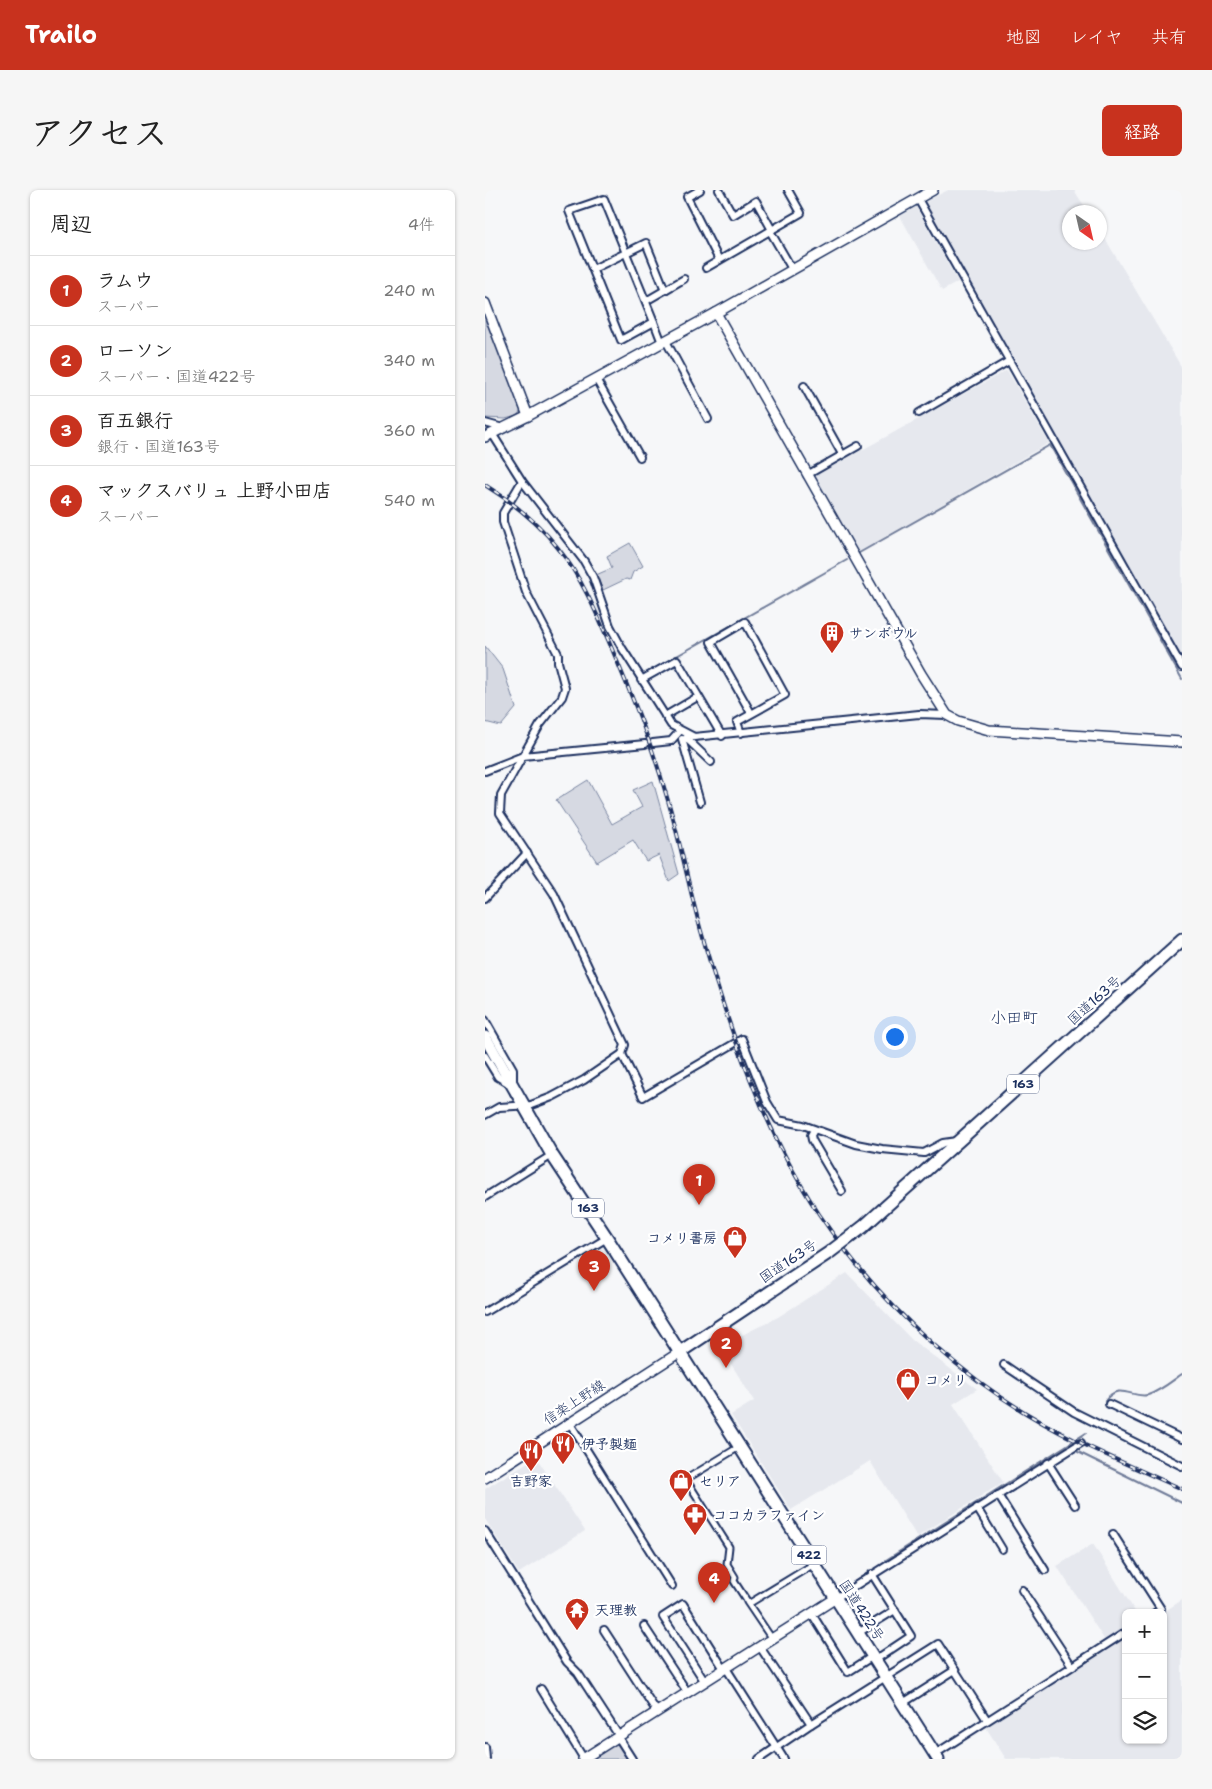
<!DOCTYPE html>
<html lang="ja">
<meta charset="utf-8">
<style>
:root{--surface:#fff;--page:#f6f6f6;--text:#222;--muted:#767676;--line:#e0e0e0;--accent:#c8321e}
body{margin:0;font-family:"Shantell Sans","Klee One",sans-serif;background:var(--page);color:var(--text)}
.controls{position:absolute;right:15px;bottom:15px;display:grid;overflow:hidden;border-radius:8px;box-shadow:0 1px 4px #0004}
.controls button{width:45px;height:45px;display:grid;place-items:center;padding:0;border:0;border-bottom:1px solid var(--line);background:var(--surface);color:var(--text);font:25px sans-serif}
.compass{position:absolute;left:577px;top:15px;width:45px;height:45px;border-radius:50%;background:var(--surface);box-shadow:0 1px 4px #0004;rotate:146deg}
.you{position:absolute;left:409px;top:846px;width:18px;height:18px;margin:-12px;border:4px solid #fff;border-radius:50%;background:#1a73e8;box-shadow:0 0 0 8px #1a73e833}
.badge{display:grid;place-items:center;width:32px;height:32px;border-radius:50%;background:var(--accent);color:#fff;font-size:16px;font-weight:700}
.pin{position:absolute;translate:-50% -41px;filter:drop-shadow(0 1px 2px #0008)}
.pin::after{content:'';position:absolute;top:26px;width:18px;height:15px;background:inherit;clip-path:polygon(0 0,100% 0,50% 100%)}
.list{margin:0;padding:0;list-style:none}
h2{display:flex;justify-content:space-between;align-items:center;height:65px;margin:0;padding:0 20px;font-size:21px}
h2 small{font-size:16px;font-weight:400;color:var(--muted)}
.list li{display:grid;grid-template-columns:32px 1fr auto;gap:15px;align-items:center;box-sizing:border-box;height:70px;padding:0 20px;border-top:1px solid var(--line)}
.list b{display:block;font-size:19px;white-space:nowrap}
.list p{margin:0;font-size:16px;white-space:nowrap;color:var(--muted)}
.list em{font-size:16px;font-style:normal;color:var(--muted)}
.icon{flex:none;width:28px;height:28px;fill:none;stroke:currentColor;stroke-width:2;stroke-linecap:round;stroke-linejoin:round}
.map{position:relative;flex:none;width:697px;height:1569px;overflow:hidden;border-radius:8px}
header{display:flex;align-items:center;gap:30px;box-sizing:border-box;height:70px;padding:0 25px;background:var(--accent);color:#fff}
header strong{font-size:24px}
nav{display:flex;gap:28px;margin-inline-start:auto;font-size:18px}
.intro{display:flex;align-items:center;justify-content:space-between;box-sizing:border-box;height:120px;padding:0 30px}
h1{margin:0;font-size:35px}
.button{padding:12px 22px;border-radius:8px;background:var(--accent);color:#fff;font-size:18px;font-weight:700}
main{display:flex;gap:30px;padding:0 30px}
aside{flex:1;background:var(--surface);border-radius:8px;box-shadow:0 1px 4px #0004}
.map>svg:first-child{display:block}
.built{fill:#e6e8ee}
.green{fill:#d6d9e2;stroke:#7884a0}
.lines{fill:none;stroke-linecap:round;stroke-linejoin:round}
.stream{stroke:#707c99;stroke-width:2}
.pedestrian-casing{stroke:#1b2f5e;stroke-width:9}
.minor-casing{stroke:#1b2f5e;stroke-width:10}
.tertiary-casing{stroke:#1b2f5e;stroke-width:12}
.secondary-casing{stroke:#1b2f5e;stroke-width:12}
.trunk-casing{stroke:#1b2f5e;stroke-width:15}
.pedestrian{stroke:#fff;stroke-width:5}
.minor{stroke:#fff;stroke-width:6}
.tertiary{stroke:#fff;stroke-width:9}
.secondary{stroke:#fff;stroke-width:9}
.trunk{stroke:#fff;stroke-width:11}
.rail-casing{stroke:#1b2f5e;stroke-width:4}
.rail{stroke:#fff;stroke-width:2;stroke-dasharray:5.5;stroke-linecap:butt}
.trunk-bridge-casing{stroke:#1b2f5e;stroke-width:15;stroke-linecap:butt}
.trunk-bridge{stroke:#fff;stroke-width:11}
.labels{text-anchor:middle;dominant-baseline:central;stroke-width:4.5;stroke-linejoin:round;paint-order:stroke}
.shield{fill:#fff;stroke:#5f6d8e;stroke-width:1}
.shield-label{font-size:12px;font-weight:bold;fill:#1b2f5e}
.poi-label{font-size:14px;font-weight:bold;fill:#1b2f5e;stroke:#fff;text-anchor:start}
.street-label{font-size:14px;fill:#1b2f5e;stroke:#fff}
.quarter-label{font-size:16px;fill:#1b2f5e;stroke:#fff}
</style>
<header>
<strong>Trailo</strong>
<nav><a>地図</a><a>レイヤ</a><a>共有</a></nav>
</header>
<div class="intro"><h1>アクセス</h1><a class="button">経路</a></div>
<main>
<aside>
<h2>周辺<small>4件</small></h2>
<ul class="list">
<li><span class="badge">1</span><div><b>ラムウ</b><p>スーパー</p></div><em>240 m</em></li>
<li><span class="badge">2</span><div><b>ローソン</b><p>スーパー · 国道422号</p></div><em>340 m</em></li>
<li><span class="badge">3</span><div><b>百五銀行</b><p>銀行 · 国道163号</p></div><em>360 m</em></li>
<li><span class="badge">4</span><div><b>マックスバリュ 上野小田店</b><p>スーパー</p></div><em>540 m</em></li>
</ul>
</aside>
<div class="map">
<svg width="697" height="1569" viewBox="0 0 697 1569">
<rect width="100%" height="100%" fill="#f6f7f9"/>
<filter id="ink" filterUnits="userSpaceOnUse"><feTurbulence type="fractalNoise" baseFrequency=".02" numOctaves="2"/><feDisplacementMap in="SourceGraphic" scale="10" xChannelSelector="R" yChannelSelector="G"/><feConvolveMatrix kernelMatrix="1 2 1 2 8 2 1 2 1" color-interpolation-filters="sRGB"/></filter>
<g filter="url(#ink)">
<!-- built -->
<g class="built">
<polygon points="463,0 589,0 603,22 584,22 584,52 614,52 615,40 697,178 697,470 440,12"/>
<polygon points="431,17 473,92 457,101 415,26"/>
<polygon points="522,180 564,253 374,362 330,286"/>
<polygon points="362,1083 427,1150 492,1199 468,1214 518,1292 432,1347 385,1271 306,1320 246,1225 269,1211 235,1156 293,1127"/>
<polygon points="51,1267 100,1341 34,1383 0,1329 0,1299"/>
<polygon points="608,1354 651,1423 641,1423 641,1550 678,1550 677,1423 697,1410 697,1569 521,1569 500,1536 624,1457 572,1376"/>
</g>
<!-- green -->
<g class="green">
<polygon points="0,127 36,220 32,226 20,229 0,228"/>
<polygon points="145,353 158,376 148,382 145,390 141,389 118,400 111,385 127,378 122,366"/>
<polygon points="0,456 18,479 31,518 16,536 0,532"/>
<polygon points="103,590 127,634 157,617 148,600 168,591 194,684 184,691 174,665 161,671 148,650 112,672 71,610"/>
<polygon points="132,1552 144,1569 104,1569"/>
</g>
<g class="lines">
<!-- stream -->
<g class="stream">
<polyline points="374,363 565,255 697,489"/>
<polyline points="158,485 362,370"/>
<path d="M620,1211C634,1191 647,1209 663,1205C675,1201 687,1191 697,1184"/>
<polyline points="589,1260 697,1313"/>
<polyline points="401,1370 601,1243"/>
<polyline points="381,1384 389,1379"/>
<polyline points="359,1399 378,1386"/>
<polyline points="316,1425 340,1409"/>
<polyline points="301,1435 305,1432"/>
<polyline points="289,1442 294,1439"/>
<polyline points="274,1451 282,1447"/>
<polyline points="240,1474 270,1454"/>
<polyline points="220,1486 235,1477"/>
<polyline points="203,1497 216,1489"/>
<polyline points="173,1516 197,1501"/>
<polyline points="134,1541 166,1520"/>
<polyline points="99,1563 129,1544"/>
</g>
<defs>
<g id="pedestrian">
<polyline points="254,1257 203,1288 202,1291 244,1357 242,1374 250,1387 249,1391 262,1411 265,1413 329,1374"/>
<polyline points="262,1412 287,1449"/>
</g>
<g id="minor">
<polyline points="215,0 202,7 234,70"/>
<polyline points="234,0 248,25 271,11 287,40"/>
<polygon points="119,9 169,132 136,150 84,21"/>
<polyline points="433,9 697,477"/>
<polyline points="285,41 307,79"/>
<polyline points="221,78 316,23 303,0"/>
<polyline points="108,79 161,53 180,100"/>
<polyline points="161,111 199,89"/>
<polyline points="169,132 177,153"/>
<polyline points="181,151 223,229"/>
<polyline points="111,189 155,267"/>
<polyline points="319,196 357,264"/>
<polyline points="434,223 524,171"/>
<polyline points="0,233 18,238"/>
<polyline points="8,245 37,291 99,371 108,387 125,436 137,458 186,535 209,547 434,524 462,525"/>
<polyline points="322,285 373,256"/>
<polyline points="156,490 192,470 237,546"/>
<polyline points="180,526 209,509"/>
<polyline points="256,543 252,532 300,505 260,432 226,452 266,523"/>
<polyline points="201,548 226,572"/>
<polyline points="197,549 215,612"/>
<polyline points="168,553 186,551 195,541"/>
<polyline points="0,581 38,566 160,554"/>
<polyline points="0,708 42,663"/>
<polyline points="0,830 28,879 28,896 13,887 0,866"/>
<polyline points="137,864 158,907 257,849 282,912 293,930 318,935 371,954 397,959 439,963 458,953 472,951"/>
<polyline points="0,925 14,917 46,915 67,907 99,890 137,864 140,855 69,704 15,623 16,605 55,535 77,507 80,498 73,472 73,464 41,402 18,332 18,323 37,291"/>
<polyline points="329,940 326,945 327,950 357,1001"/>
<polyline points="0,1007 67,965"/>
<polyline points="0,1122 122,1048"/>
<polyline points="519,1175 589,1222 697,1276"/>
<polyline points="624,1214 697,1249"/>
<polyline points="84,1232 187,1396"/>
<polyline points="563,1273 590,1315"/>
<polyline points="513,1305 560,1380"/>
<polyline points="492,1318 517,1359"/>
<polyline points="0,1341 82,1472 93,1483 134,1546"/>
<polyline points="628,1344 676,1419 670,1423"/>
<polyline points="387,1384 426,1446 390,1470"/>
<polyline points="537,1400 587,1476"/>
<polyline points="351,1408 596,1253"/>
<polyline points="327,1424 363,1482 388,1466"/>
<polyline points="159,1436 203,1503"/>
<polyline points="119,1440 172,1522"/>
<polyline points="373,1443 410,1420"/>
<polyline points="275,1457 326,1534"/>
<polyline points="241,1478 299,1569"/>
<polyline points="220,1492 178,1427 198,1414 239,1479"/>
<polyline points="56,1499 99,1569"/>
<polyline points="418,1513 470,1480"/>
<polyline points="133,1547 147,1569"/>
<polyline points="0,1557 1,1569"/>
<polyline points="450,1564 641,1442"/>
<polyline points="274,1569 323,1536 453,1454 502,1530"/>
</g>
<g id="tertiary">
<polyline points="0,113 43,226"/>
<polyline points="231,123 436,484 462,525 473,531 504,540 697,552"/>
<polyline points="0,247 43,226 231,123 448,0"/>
<polyline points="98,1569 351,1408"/>
</g>
<polyline id="secondary" points="0,1288 195,1162"/>
<g id="trunk">
<polyline points="0,847 67,965 122,1048 453,1569"/>
<polyline points="378,1037 697,750"/>
<polyline points="195,1162 345,1062"/>
</g>
</defs>
<!-- pedestrian casing -->
<use href="#pedestrian" class="pedestrian-casing"/>
<!-- minor casing -->
<use href="#minor" class="minor-casing"/>
<!-- tertiary casing -->
<use href="#tertiary" class="tertiary-casing"/>
<!-- secondary casing -->
<use href="#secondary" class="secondary-casing"/>
<!-- trunk casing -->
<use href="#trunk" class="trunk-casing"/>
<!-- pedestrian -->
<use href="#pedestrian" class="pedestrian"/>
<!-- minor -->
<use href="#minor" class="minor"/>
<!-- tertiary -->
<use href="#tertiary" class="tertiary"/>
<!-- secondary -->
<use href="#secondary" class="secondary"/>
<!-- trunk -->
<use href="#trunk" class="trunk"/>
<defs>
<path id="rail" d="M0,295C27,312 53,332 73,358C97,388 112,424 127,459C147,507 167,554 181,604C195,649 203,695 216,741C243,837 279,941 334,1024C398,1119 489,1201 592,1251C626,1268 662,1283 697,1299"/>
</defs>
<!-- rail casing -->
<use href="#rail" class="rail-casing"/>
<!-- rail -->
<use href="#rail" class="rail"/>
<defs>
<polyline id="trunk-bridge" points="345,1062 378,1037"/>
</defs>
<!-- trunk-bridge casing -->
<use href="#trunk-bridge" class="trunk-bridge-casing"/>
<!-- trunk-bridge -->
<use href="#trunk-bridge" class="trunk-bridge"/>
</g>
</g>
<!-- icons -->
<defs>
<symbol id="building-pin" viewBox="-11 -11 22 30"><path d="M0 17L-7.5 6A9.5 9.5 0 1 1 7.5 6Z" fill="#c8321e" stroke="#fff"/><path d="M-4-6H4V6H1V3H-1V6H-4ZM-2.5-4.3h1.7v1.8h-1.7ZM.8-4.3h1.7v1.8H.8ZM-2.5-1h1.7V.8h-1.7ZM.8-1h1.7V.8H.8Z" fill="#fff"/></symbol>
<symbol id="shop-pin" viewBox="-11 -11 22 30"><path d="M0 17L-7.5 6A9.5 9.5 0 1 1 7.5 6Z" fill="#c8321e" stroke="#fff"/><path d="M-5-2.5h2.3a2.7 3.5 0 0 1 5.4 0H5L5.5 6h-11ZM-1.5-2.5h3a1.5 2.3 0 0 0-3 0Z" fill="#fff"/></symbol>
<symbol id="restaurant-pin" viewBox="-11 -11 22 30"><path d="M0 17L-7.5 6A9.5 9.5 0 1 1 7.5 6Z" fill="#c8321e" stroke="#fff"/><path d="M-5-6h1v4h1v-4h1v4h1v-4h1v5L-1.5 .5V6h-2V.5L-5-1ZM5-6V6H3V1.5H1.5Q1.5-4 5-6Z" fill="#fff"/></symbol>
<symbol id="pharmacy-pin" viewBox="-11 -11 22 30"><path d="M0 17L-7.5 6A9.5 9.5 0 1 1 7.5 6Z" fill="#c8321e" stroke="#fff"/><path d="M-2-6h4v4h4v4h-4v4h-4v-4h-4v-4h4Z" fill="#fff"/></symbol>
<symbol id="temple-pin" viewBox="-11 -11 22 30"><path d="M0 17L-7.5 6A9.5 9.5 0 1 1 7.5 6Z" fill="#c8321e" stroke="#fff"/><path d="M0-6L5-2H3V0L6.5 2.5H4V6H1.5V3h-3V6H-4V2.5H-6.5L-3 0V-2H-5Z" fill="#fff"/></symbol>
</defs>
<g fill-rule="evenodd">
<use href="#building-pin" x="333" y="429" width="28" height="38"/>
<use href="#shop-pin" x="236" y="1034" width="28" height="38"/>
<use href="#shop-pin" x="409" y="1176" width="28" height="38"/>
<use href="#restaurant-pin" x="64" y="1240" width="28" height="38"/>
<use href="#restaurant-pin" x="32" y="1247" width="28" height="38"/>
<use href="#shop-pin" x="182" y="1277" width="28" height="38"/>
<use href="#pharmacy-pin" x="196" y="1311" width="28" height="38"/>
<use href="#temple-pin" x="78" y="1406" width="28" height="38"/>
</g>
<g class="labels">
<!-- shield labels -->
<g class="shield">
<rect x="522" y="884.5" width="32" height="19" rx="4"/>
<rect x="87" y="1008.5" width="32" height="19" rx="4"/>
<rect x="306.5" y="1355.5" width="35" height="19" rx="4"/>
</g>
<g class="shield-label">
<text x="538" y="894">163</text>
<text x="103" y="1018">163</text>
<text x="324" y="1365">422</text>
</g>
<!-- poi labels -->
<g class="poi-label">
<text x="364" y="443">サンボウル</text>
<text x="232" y="1048" text-anchor="end">コメリ書房</text>
<text x="440" y="1190">コメリ</text>
<text x="96" y="1254">伊予製麺</text>
<text x="46" y="1291" text-anchor="middle">吉野家</text>
<text x="214" y="1291">セリア</text>
<text x="228" y="1325">ココカラファイン</text>
<text x="110" y="1420">天理教</text>
</g>
<!-- street labels -->
<g class="street-label">
<text transform="translate(609 810) rotate(-42)">国道163号</text>
<text transform="translate(303 1071) rotate(-34)">国道163号</text>
<text transform="translate(89 1212) rotate(-33)">信楽上野線</text>
<text transform="translate(377 1420) rotate(57)">国道422号</text>
</g>
<!-- quarter labels -->
<g class="quarter-label">
<text x="529" y="827">小田町</text>
</g>
</g>
</svg>
<div class="controls">
<button>+</button>
<button>−</button>
<button><svg class="icon" aria-label="layers" viewBox="0 0 24 24"><path d="M12 4l9 5-9 5-9-5zM3 14l9 5 9-5"/></svg></button>
</div>
<svg class="compass" viewBox="-18 -18 36 36"><path d="M0-13l5 13h-10z" fill="#e53935"/><path d="M0 13l5-13h-10z" fill="#767676"/></svg>
<div class="you"></div>
<div class="pin badge" style="left:214px;top:1015px">1</div>
<div class="pin badge" style="left:241px;top:1178px">2</div>
<div class="pin badge" style="left:109px;top:1101px">3</div>
<div class="pin badge" style="left:229px;top:1413px">4</div>
</div>
</main>
